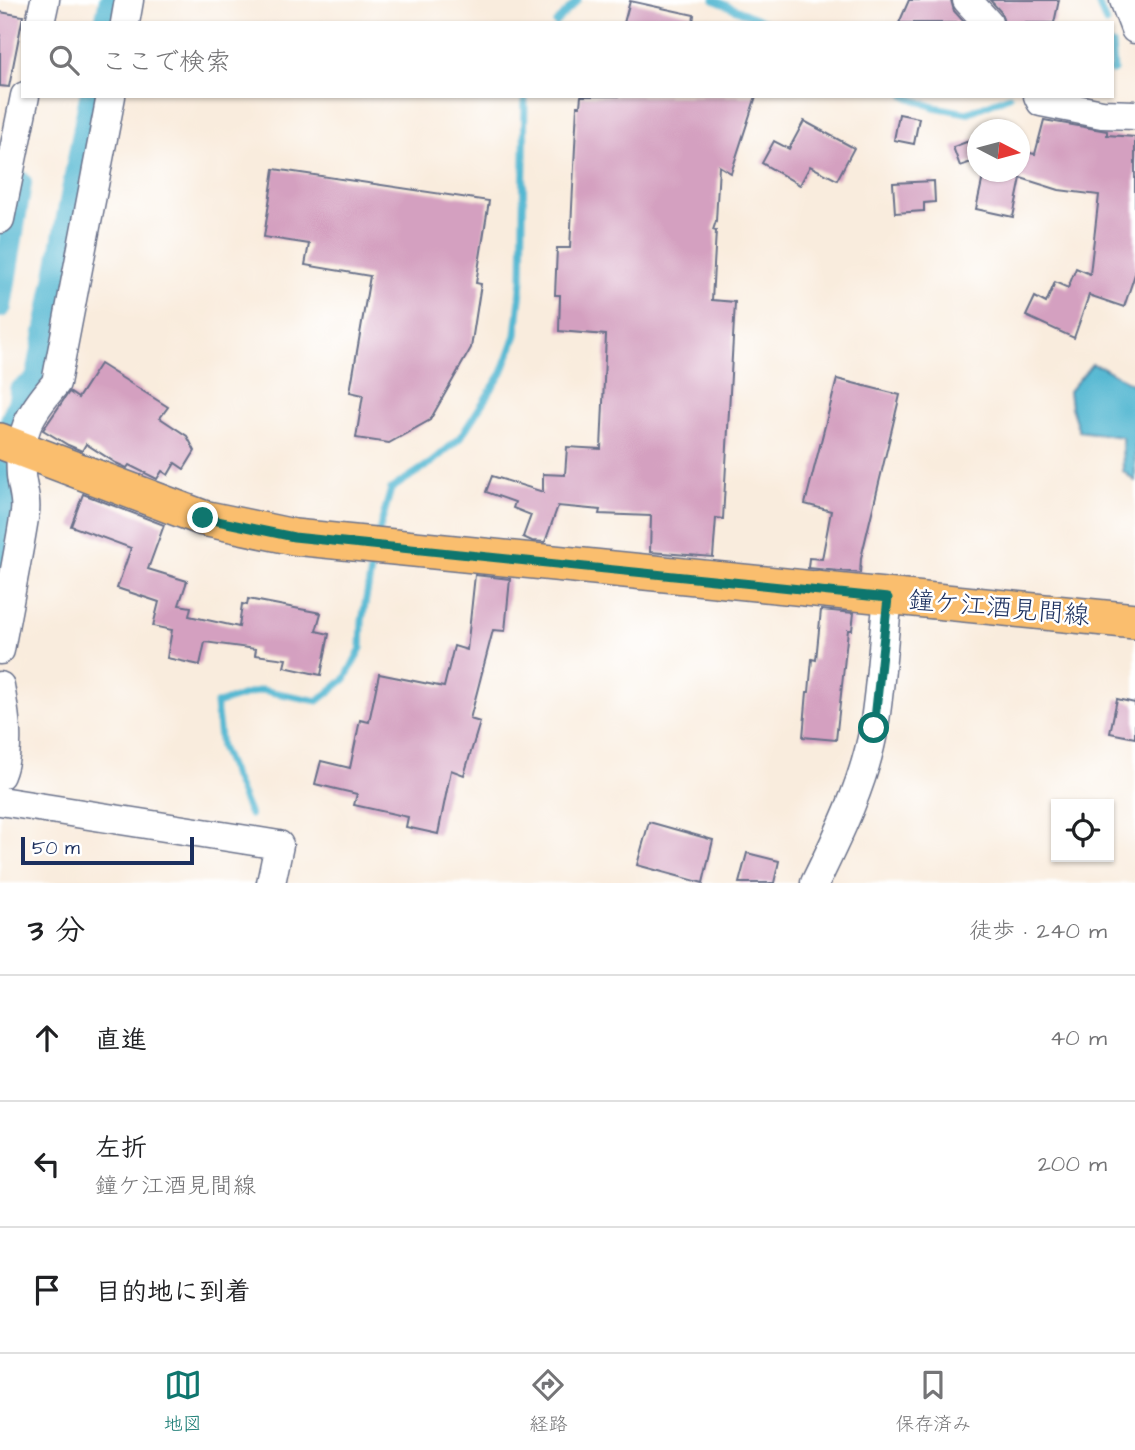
<!DOCTYPE html>
<html lang="ja">
<meta charset="utf-8">
<style>
:root{--surface:#fff;--page:#f2f2f2;--text:#202124;--muted:#757577;--line:#e0e0e0;--accent:#0f766e}
body{margin:0;font-family:"Architects Daughter","Klee One",sans-serif;background:var(--page);color:var(--text)}
.controls{position:absolute;right:21px;bottom:21px;display:grid;overflow:hidden;border-radius:0px;box-shadow:0 2px 5px #0004}
.controls button{width:63px;height:63px;display:grid;place-items:center;padding:0;border:0;border-bottom:2px solid var(--line);background:var(--surface);color:var(--text);font:35px sans-serif}
.compass{position:absolute;left:967px;top:119px;width:63px;height:63px;border-radius:50%;background:var(--surface);box-shadow:0 2px 5px #0004;rotate:96deg}
.scale{position:absolute;left:21px;bottom:18px;width:173px;box-sizing:border-box;padding-left:7px;border:4px solid #1b2f5e;border-top:0;font-size:19px;line-height:24px;white-space:nowrap;color:#1b2f5e;-webkit-text-stroke:5px #fff;paint-order:stroke}
.stop{position:absolute;width:21px;height:21px;margin:-16px;border:5px solid #0f766e;border-radius:50%;background:#fff}
.stop.end{background:#0f766e;border-color:#fff;box-shadow:0 2px 7px #0008}
.list{margin:0;padding:0;list-style:none}
h2{display:flex;justify-content:space-between;align-items:center;height:91px;margin:0;padding:0 28px;font-size:30px}
h2 small{font-size:23px;font-weight:400;color:var(--muted)}
.list li{display:grid;grid-template-columns:46px 1fr auto;gap:21px;align-items:center;box-sizing:border-box;height:126px;padding:0 28px;border-top:2px solid var(--line)}
.list b{display:block;font-size:26px;white-space:nowrap}
.list p{margin:0;font-size:23px;white-space:nowrap;color:var(--muted)}
.list em{font-size:23px;font-style:normal;color:var(--muted)}
.icon{flex:none;width:38px;height:38px;fill:none;stroke:currentColor;stroke-width:2;stroke-linecap:round;stroke-linejoin:round}
.map{position:relative;flex:none;width:1135px;height:883px;overflow:hidden}
.search{position:absolute;background:var(--surface);box-shadow:0 2px 5px #0004;left:21px;right:21px;top:21px;height:77px;display:flex;align-items:center;gap:18px;box-sizing:border-box;padding:0 24px;border-radius:0px;color:var(--muted);font-size:26px}
.sheet{height:469px;background:var(--surface)}
nav{display:flex;justify-content:space-around;align-items:center;box-sizing:border-box;height:98px;border-top:2px solid var(--line);background:var(--surface);font-size:19px;color:var(--muted)}
nav a{display:grid;justify-items:center;gap:4px}
nav .on{color:var(--accent)}
.map>svg:first-child{display:block}
.water{fill:#54b8d2;stroke:#387498;stroke-width:2}
.lines{fill:none;stroke-linecap:round;stroke-linejoin:round}
.stream{stroke:#54b8d2;stroke-width:7}
.canal{stroke:#54b8d2;stroke-width:24}
.building{fill:#d4a0c0}
.minor-casing{stroke:#69718a;stroke-width:31}
.major-casing{stroke:#69718a;stroke-width:38}
.minor{stroke:#fff;stroke-width:28}
.major{stroke:#fabe6e;stroke-width:35}
.route{stroke:#0f766e;stroke-width:9}
.labels{text-anchor:middle;dominant-baseline:central;stroke-width:5;stroke-linejoin:round;paint-order:stroke}
.street-label{font-size:26px;fill:#1b2f5e;stroke:#fff}
</style>
<div class="map">
<svg width="1135" height="883" viewBox="0 0 1135 883">
<rect width="100%" height="100%" fill="#fff"/>
<filter id="ink" filterUnits="userSpaceOnUse"><feTurbulence type="fractalNoise" baseFrequency=".0143" numOctaves="2"/><feDisplacementMap in="SourceGraphic" scale="14" xChannelSelector="R" yChannelSelector="G"/><feConvolveMatrix kernelMatrix="1 2 1 2 8 2 1 2 1" color-interpolation-filters="sRGB"/></filter>
<filter id="wash" filterUnits="userSpaceOnUse"><feTurbulence type="fractalNoise" baseFrequency=".00686" numOctaves="4" result="noise"/><feDisplacementMap in="SourceGraphic" scale="28" xChannelSelector="R" yChannelSelector="G"/><feGaussianBlur stdDeviation="1.57" result="paint"/><feColorMatrix in="noise" values="0 0 0 0 0 0 0 0 0 0 0 0 0 0 0 0 0 1.4 0 .05"/><feComposite in="paint" operator="in"/></filter>
<g filter="url(#wash)">
<rect width="100%" height="100%" fill="#f9ecdd"/>
<!-- water -->
<polygon class="water" points="1092,364 1102,367 1135,386 1135,481 1123,471 1122,437 1079,431 1071,407 1069,391"/>
<g class="lines">
<!-- stream -->
<g class="stream">
<polyline points="714,0 767,23"/>
<polyline points="1097,0 1106,23"/>
<polyline points="556,23 578,0"/>
<polyline points="1112,45 1114,70 1112,71"/>
<polyline points="905,96 934,107 967,113 1009,96"/>
<polyline points="378,535 391,489 432,462 460,438 502,373 516,335 522,280 525,96"/>
<polyline points="250,815 221,747 216,704 261,690 318,701 345,679 361,648 362,621 374,554"/>
</g>
<!-- canal -->
<g class="canal">
<polyline points="106,23 111,0"/>
<polyline points="0,306 20,183"/>
<polyline points="0,559 9,511 2,493 2,469 11,424 20,400 21,391 37,381 91,96"/>
</g>
</g>
<g id="blocks">
<!-- building -->
<g class="building">
<polygon points="909,0 951,0 954,11 965,23 899,23"/>
<polygon points="990,0 1059,0 1054,23 1004,23 1001,12"/>
<polygon points="630,1 694,15 693,23 624,23"/>
<polygon points="0,12 23,16 9,87 0,86"/>
<polygon points="581,96 756,96 731,173 719,166 716,221 713,230 716,231 712,300 735,302 723,519 716,518 713,557 650,552 651,516 599,514 600,510 558,506 545,542 532,541 523,537 531,515 513,508 515,502 486,492 492,476 543,492 543,474 565,475 567,447 601,449 606,335 559,331 560,295 555,295 557,248 570,248 577,106 580,106"/>
<polygon points="899,114 919,118 914,144 894,140"/>
<polygon points="1044,120 1107,131 1107,135 1135,137 1135,274 1124,307 1089,295 1074,338 1026,316 1035,297 1046,303 1055,282 1068,288 1076,268 1090,274 1099,195 1059,190 1021,178 1013,217 976,209 984,172 1019,172 1019,151 1035,154"/>
<polygon points="804,121 854,148 837,180 810,166 800,185 762,163 774,141 789,149"/>
<polygon points="977,138 977,160 960,166 953,147"/>
<polygon points="274,169 489,201 476,283 481,284 471,348 430,420 389,443 356,438 363,395 350,392 370,276 305,265 309,244 264,237"/>
<polygon points="934,181 935,202 924,203 924,211 895,213 893,183"/>
<polygon points="100,364 168,407 160,418 187,436 195,451 184,469 175,463 168,475 162,471 157,479 129,465 127,468 116,463 86,444 82,451 68,445 43,430 69,392 78,398"/>
<polygon points="837,379 900,395 861,558 860,573 808,568 809,558 822,559 831,511 805,504"/>
<polygon points="83,494 164,525 148,569 187,581 179,605 191,607 189,616 239,627 242,604 247,605 248,599 321,613 316,631 329,634 321,675 284,667 286,659 255,655 256,649 205,642 200,665 167,658 172,630 153,626 159,602 117,588 131,548 71,526"/>
<polygon points="475,575 510,579 505,631 493,630 470,719 480,722 464,775 451,770 438,834 406,827 408,817 354,805 357,794 315,784 321,761 350,768 360,720 369,722 379,674 444,687 454,646 467,650"/>
<polygon points="821,610 854,613 852,630 848,630 836,740 803,737 807,692 809,692 812,659 816,660"/>
<polygon points="1117,699 1135,703 1135,738 1110,733"/>
<polygon points="649,822 713,840 703,883 637,865"/>
<polygon points="747,853 779,861 774,883 739,883"/>
</g>
</g>
</g>
<g filter="url(#ink)">
<use href="#blocks" fill-opacity="0" stroke="#69718a" stroke-width="2"/>
<g class="lines">
<defs>
<g id="minor">
<polyline points="967,0 988,23"/>
<polyline points="1124,0 1135,29"/>
<polyline points="40,23 45,0"/>
<polyline points="125,23 129,0"/>
<polyline points="1038,96 1041,102 1102,114 1135,115"/>
<polyline points="0,219 25,96"/>
<path d="M0,650C8,604 18,558 25,512C27,499 22,488 21,475C18,433 29,414 56,383L111,96"/>
<path d="M0,686C5,715 11,748 0,775"/>
<polyline points="0,801 279,845 271,883"/>
<path d="M815,883C839,834 865,781 874,727C881,684 883,640 888,598"/>
</g>
<polyline id="major" points="0,441 203,518 294,537 1135,621"/>
</defs>
<!-- minor casing -->
<use href="#minor" class="minor-casing"/>
<!-- major casing -->
<use href="#major" class="major-casing"/>
<!-- minor -->
<use href="#minor" class="minor"/>
<!-- major -->
<use href="#major" class="major"/>
</g>
</g>
<g class="lines" filter="url(#ink)">
<!-- route -->
<polyline class="route" points="203,518 294,537 888,598 874,728"/>
</g>
<g class="labels">
<!-- street labels -->
<g class="street-label">
<text transform="translate(999 608) rotate(5)">鐘ケ江酒見間線</text>
</g>
</g>
</svg>
<div class="controls">
<button><svg class="icon" aria-label="locate" viewBox="0 0 24 24"><circle cx="12" cy="12" r="6"/><path d="M12 2v4M12 18v4M2 12h4M18 12h4"/></svg></button>
</div>
<svg class="compass" viewBox="-18 -18 36 36"><path d="M0-13l5 13h-10z" fill="#e53935"/><path d="M0 13l5-13h-10z" fill="#757577"/></svg>
<div class="scale">50 m</div>
<div class="stop" style="left:874px;top:728px"></div>
<div class="stop end" style="left:203px;top:518px"></div>
<div class="search"><svg class="icon" aria-label="search" viewBox="0 0 24 24"><circle cx="10" cy="10" r="6"/><path d="M15 15l6 6"/></svg>ここで検索</div>
</div>
<section class="sheet">
<h2>3 分<small>徒歩 · 240 m</small></h2>
<ul class="list">
<li><svg class="icon" aria-label="ahead" viewBox="0 0 24 24"><path d="M12 20V5M6 11l6-6 6 6"/></svg><div><b>直進</b></div><em>40 m</em></li>
<li><svg class="icon" aria-label="left" viewBox="0 0 24 24"><path d="M17 20v-9H6M10 6l-5 5 5 5"/></svg><div><b>左折</b><p>鐘ケ江酒見間線</p></div><em>200 m</em></li>
<li><svg class="icon" aria-label="arrive" viewBox="0 0 24 24"><path d="M6 21V4h12l-3 4 3 4H6"/></svg><div><b>目的地に到着</b></div></li>
</ul>
</section>
<nav>
<a class="on"><svg class="icon" aria-label="map" viewBox="0 0 24 24"><path d="M3 6l6-2 6 2 6-2v14l-6 2-6-2-6 2zM9 4v14M15 6v14"/></svg>地図</a>
<a><svg class="icon" aria-label="directions" viewBox="0 0 24 24"><path d="M12 3l9 9-9 9-9-9zM9 14v-3h6M13 9l2 2-2 2"/></svg>経路</a>
<a><svg class="icon" aria-label="saved" viewBox="0 0 24 24"><path d="M7 4h10v16l-5-4-5 4z"/></svg>保存済み</a>
</nav>
